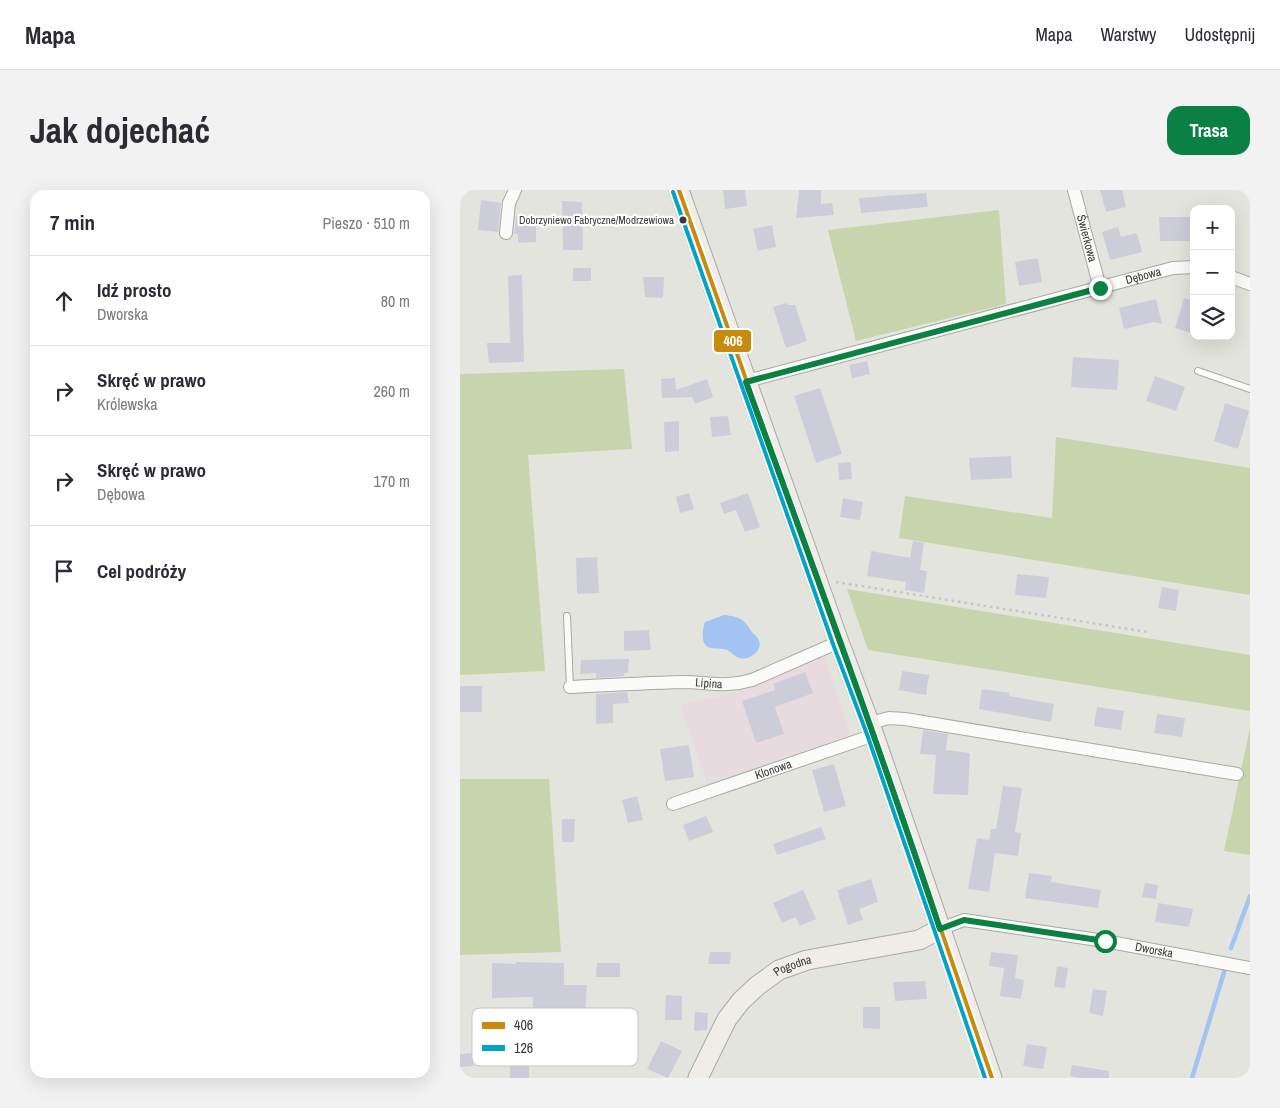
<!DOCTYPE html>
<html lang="pl">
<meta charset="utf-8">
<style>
:root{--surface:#fff;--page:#f2f2f3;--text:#2b2b33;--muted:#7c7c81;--line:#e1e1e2;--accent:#0b8043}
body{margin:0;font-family:"Archivo Narrow",sans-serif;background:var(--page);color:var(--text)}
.controls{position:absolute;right:15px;top:15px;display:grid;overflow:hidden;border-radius:10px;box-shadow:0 5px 20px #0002}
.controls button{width:45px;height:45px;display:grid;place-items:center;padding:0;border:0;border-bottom:1px solid var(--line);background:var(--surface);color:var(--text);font:25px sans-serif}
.stop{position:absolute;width:15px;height:15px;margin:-11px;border:4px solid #0b8043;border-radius:50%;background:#fff}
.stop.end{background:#0b8043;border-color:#fff;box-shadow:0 1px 5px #0008}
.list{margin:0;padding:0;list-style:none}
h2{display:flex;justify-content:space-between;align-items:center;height:65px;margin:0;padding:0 20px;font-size:21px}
h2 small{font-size:16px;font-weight:400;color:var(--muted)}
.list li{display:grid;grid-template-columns:32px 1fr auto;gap:15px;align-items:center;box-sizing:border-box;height:90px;padding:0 20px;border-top:1px solid var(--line)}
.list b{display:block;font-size:19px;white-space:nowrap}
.list p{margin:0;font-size:16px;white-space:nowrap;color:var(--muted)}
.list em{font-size:16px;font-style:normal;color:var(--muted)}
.icon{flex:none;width:28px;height:28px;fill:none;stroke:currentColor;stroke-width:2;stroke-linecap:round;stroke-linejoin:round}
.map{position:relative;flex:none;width:790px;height:888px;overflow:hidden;border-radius:15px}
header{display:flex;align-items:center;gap:30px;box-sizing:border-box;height:70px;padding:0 25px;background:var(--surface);border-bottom:1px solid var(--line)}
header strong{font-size:24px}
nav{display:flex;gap:28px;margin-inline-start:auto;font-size:18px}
.intro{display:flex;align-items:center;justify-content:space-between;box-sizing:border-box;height:120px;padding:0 30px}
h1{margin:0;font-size:35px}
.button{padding:12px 22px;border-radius:15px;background:var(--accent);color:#fff;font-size:18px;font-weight:700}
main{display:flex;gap:30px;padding:0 30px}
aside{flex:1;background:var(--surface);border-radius:15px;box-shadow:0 5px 20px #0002}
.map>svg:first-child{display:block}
.commercial{fill:#e8dbdf}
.green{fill:#c8d4ab}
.water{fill:#a3c4f2}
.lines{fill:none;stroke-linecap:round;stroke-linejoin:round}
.stream{stroke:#a3c4f2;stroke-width:4.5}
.building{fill:#cdcdda}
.lane-casing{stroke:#a8a8a3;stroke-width:8}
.street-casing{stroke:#a8a8a3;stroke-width:14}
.secondary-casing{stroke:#a8a8a3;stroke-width:21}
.path{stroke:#c6c5c3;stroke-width:2.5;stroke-dasharray:2.5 4;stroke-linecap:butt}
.lane{stroke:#fbfbfa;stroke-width:6}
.street{stroke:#fbfbfa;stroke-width:12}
.secondary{stroke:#f0ece7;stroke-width:19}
.bus-1-casing{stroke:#fff;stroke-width:8}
.bus-2-casing{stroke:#fff;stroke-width:8}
.bus-1{stroke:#c88b0e;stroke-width:4}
.bus-2{stroke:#03a3c6;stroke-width:4}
.route{stroke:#0b8043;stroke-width:6}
.bus-dot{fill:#3b3a36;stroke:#fff;stroke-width:2}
.labels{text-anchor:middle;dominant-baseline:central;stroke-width:4.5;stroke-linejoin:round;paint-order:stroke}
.bus-label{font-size:11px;fill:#3b3a36;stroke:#fff;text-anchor:end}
.street-label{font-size:12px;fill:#3b3a36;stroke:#fff}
.key{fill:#fff;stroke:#c4c4c3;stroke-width:1}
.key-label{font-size:14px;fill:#3b3a36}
.line-badge{stroke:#fff;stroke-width:2}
.badge-label{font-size:14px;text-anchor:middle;font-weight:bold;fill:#fff}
</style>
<header>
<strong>Mapa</strong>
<nav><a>Mapa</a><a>Warstwy</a><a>Udostępnij</a></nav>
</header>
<div class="intro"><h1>Jak dojechać</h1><a class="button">Trasa</a></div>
<main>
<aside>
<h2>7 min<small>Pieszo · 510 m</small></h2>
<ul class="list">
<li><svg class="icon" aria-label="ahead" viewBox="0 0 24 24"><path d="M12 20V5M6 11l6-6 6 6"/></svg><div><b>Idź prosto</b><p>Dworska</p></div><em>80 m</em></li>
<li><svg class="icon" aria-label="right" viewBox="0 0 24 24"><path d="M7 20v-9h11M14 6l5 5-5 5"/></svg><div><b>Skręć w prawo</b><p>Królewska</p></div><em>260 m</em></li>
<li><svg class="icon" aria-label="right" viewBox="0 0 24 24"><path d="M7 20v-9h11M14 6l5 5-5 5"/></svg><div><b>Skręć w prawo</b><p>Dębowa</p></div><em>170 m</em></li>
<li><svg class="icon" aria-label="arrive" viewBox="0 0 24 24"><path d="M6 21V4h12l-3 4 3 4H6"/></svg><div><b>Cel podróży</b></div></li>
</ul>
</aside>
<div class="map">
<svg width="790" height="888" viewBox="0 0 790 888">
<rect width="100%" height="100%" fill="#e4e4de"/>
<!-- commercial -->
<polygon class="commercial" points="364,465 392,548 248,596 220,515 270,504"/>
<!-- green -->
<g class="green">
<polygon points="539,20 546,114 396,151 368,40"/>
<polygon points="164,179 172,259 68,265 85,481 0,485 0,184"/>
<polygon points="596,247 790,278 790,405 439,348 445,306 592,328"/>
<polygon points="387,399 790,465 790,521 408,460"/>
<polygon points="790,538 790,665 764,661"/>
<polygon points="0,589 89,589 101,762 0,765"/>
</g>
<!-- water -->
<path class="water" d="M264,425C280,427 283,428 292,442C294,444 298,447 299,451C303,461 288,471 280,468C274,467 272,462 267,460C262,458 256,459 251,458C240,456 242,440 245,432Z"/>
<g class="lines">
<!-- stream -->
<g class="stream">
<polyline points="771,758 790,706"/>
<polyline points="732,888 765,779"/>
</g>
</g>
<!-- building -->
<g class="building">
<polygon points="263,0 285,0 287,16 265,19"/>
<polygon points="339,0 361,0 361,14 372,13 374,25 336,28"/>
<polygon points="640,0 662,0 666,17 646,22"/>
<polygon points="466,3 468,17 401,23 399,8"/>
<polygon points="21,10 41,13 38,42 18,40"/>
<polygon points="102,11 122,12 123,60 103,60"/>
<polygon points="56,26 76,26 76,52 58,53 58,44 54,44"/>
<polygon points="699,27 734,27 734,51 700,51"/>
<polygon points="312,35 316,57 298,61 293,39"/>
<polygon points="658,37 661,47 677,43 682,62 650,70 642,42"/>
<polygon points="578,68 582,92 559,96 555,72"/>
<rect x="113" y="78" width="18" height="13"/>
<polygon points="62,85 64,172 29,173 27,153 50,153 48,86"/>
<polygon points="183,87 204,87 203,108 185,107"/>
<polygon points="724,108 734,111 734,144 715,138"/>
<polygon points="696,109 702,134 694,132 664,139 659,118"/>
<polygon points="327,113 328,115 335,115 347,151 326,158 313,117"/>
<polygon points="613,167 659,170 657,200 611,197"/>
<polygon points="407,171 410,184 392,188 389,175"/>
<polygon points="695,186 725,197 716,221 686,211"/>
<polygon points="215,188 216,200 247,189 253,207 235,214 232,207 202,208 201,189"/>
<polygon points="360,198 382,264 356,273 334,206"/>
<polygon points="765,213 789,221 778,259 754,251"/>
<polygon points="268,226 271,245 252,247 250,227"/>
<polygon points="219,231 219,261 205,262 204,232"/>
<polygon points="551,266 552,288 511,290 509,268"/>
<polygon points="391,272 392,289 379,290 378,273"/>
<polygon points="229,303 234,319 220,323 216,307"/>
<polygon points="288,303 300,337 285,342 276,320 264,324 260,313"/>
<polygon points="383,308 403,312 400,330 380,327"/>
<polygon points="453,351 464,353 460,380 467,381 464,403 445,400 446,392 407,386 411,361 450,368"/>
<polygon points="137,367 139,403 117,404 116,368"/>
<polygon points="557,384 589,387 586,408 555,405"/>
<polygon points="702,397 719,400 716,421 698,418"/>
<polygon points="189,440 191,460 164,461 164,441"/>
<polygon points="169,469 168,483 164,483 165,486 136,488 136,483 120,484 121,470"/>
<polygon points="442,481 469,485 466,505 439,500"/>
<polygon points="345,482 353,503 315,517 324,544 296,553 282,511 315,500 313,494"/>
<rect x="0" y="496" width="22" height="26"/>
<polygon points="522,499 550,503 549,506 594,514 591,532 519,519"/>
<polygon points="167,502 169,513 153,514 153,533 136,534 136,504"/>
<polygon points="637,517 664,521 661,540 634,536"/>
<polygon points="697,524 725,528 722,547 694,543"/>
<polygon points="463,540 488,544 486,560 510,563 508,605 473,604 476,565 460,564"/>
<polygon points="229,555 234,587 205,591 200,559"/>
<polygon points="374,574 386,616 364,622 352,580"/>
<polygon points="543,596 562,598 555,642 561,643 558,666 535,663 529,702 508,699 517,648 529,650 531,639 536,639"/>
<polygon points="177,606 183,630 168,633 162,610"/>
<polygon points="246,626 253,642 229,651 223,635"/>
<polygon points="102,629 115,629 114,652 102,652"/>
<polygon points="361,637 366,649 317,665 313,654"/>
<polygon points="569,683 592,686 591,692 641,700 638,718 565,708"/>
<polygon points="411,689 418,712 399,719 403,730 388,735 377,700"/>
<polygon points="685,693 698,695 696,709 682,707"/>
<polygon points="343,700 356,729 340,736 336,727 322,733 313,713"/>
<polygon points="698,713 733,719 729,737 695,732"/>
<polygon points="250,762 271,762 270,774 248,774"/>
<polygon points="531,762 558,765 555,788 564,790 561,809 540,806 544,778 529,776"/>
<polygon points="56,772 104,773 104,795 127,795 125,826 150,826 154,828 156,839 73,840 73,807 32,808 32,773 56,774"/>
<polygon points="137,773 160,773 160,787 136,787"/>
<polygon points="597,776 608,778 605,798 594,797"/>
<polygon points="465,791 467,809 435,811 433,792"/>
<polygon points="633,799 647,801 643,826 629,823"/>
<polygon points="206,805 222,806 222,830 205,830"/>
<polygon points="403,817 420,817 420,839 403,838"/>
<polygon points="235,822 248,823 247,840 234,841"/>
<polygon points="201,851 222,861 208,888 187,879"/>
<polygon points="567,854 587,857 583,879 563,876"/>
<polygon points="14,863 14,876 0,877 0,864"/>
<rect x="50" y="871" width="19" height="17"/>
<polygon points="612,875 649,881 649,888 620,888 610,886"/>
</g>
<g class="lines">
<defs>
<g id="lane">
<polyline points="738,181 790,199"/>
<polyline points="107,426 110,497"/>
</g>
<g id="street">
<path id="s1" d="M614,0L640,98"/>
<polyline points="46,43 49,13 55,0"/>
<polyline points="771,87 790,94"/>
<path id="s2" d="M287,191L713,78L734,77"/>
<path id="s3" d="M110,497C148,495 185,493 223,492C249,492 265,498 292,490L379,452"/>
<polyline points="410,533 429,528 445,529 777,584"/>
<path id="s4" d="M213,614L414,545"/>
<path id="s5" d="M480,739L504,730L645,751L790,778"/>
</g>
<g id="secondary">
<polyline points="219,0 379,452 414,545 532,888"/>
<path id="s6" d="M238,888L267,829L281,811L297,796L319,780L347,770L459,750L480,739"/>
</g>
</defs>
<!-- lane casing -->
<use href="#lane" class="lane-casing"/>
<!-- street casing -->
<use href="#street" class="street-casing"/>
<!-- secondary casing -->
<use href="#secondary" class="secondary-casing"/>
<!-- path -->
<polyline class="path" points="376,392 688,442"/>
<!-- lane -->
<use href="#lane" class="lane"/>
<!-- street -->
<use href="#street" class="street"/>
<!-- secondary -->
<use href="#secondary" class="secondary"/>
<defs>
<polyline id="bus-1" points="219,0 379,452 414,545 532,888"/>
<polyline id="bus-2" points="213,2 373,454 408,547 525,888"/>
</defs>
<!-- bus-1 casing -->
<use href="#bus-1" class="bus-1-casing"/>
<!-- bus-2 casing -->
<use href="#bus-2" class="bus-2-casing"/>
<!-- bus-1 -->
<use href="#bus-1" class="bus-1"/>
<!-- bus-2 -->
<use href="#bus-2" class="bus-2"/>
</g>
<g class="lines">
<!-- route -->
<path class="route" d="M640,98L286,192C352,374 419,555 480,739L504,730L645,751"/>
</g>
<!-- markers -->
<circle class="bus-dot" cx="223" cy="30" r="4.5"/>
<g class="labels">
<!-- bus labels -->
<g class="bus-label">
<text x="214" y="30">Dobrzyniewo Fabryczne/Modrzewiowa</text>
</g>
<!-- street labels -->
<g class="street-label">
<text stroke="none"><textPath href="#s1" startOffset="50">Świerkowa</textPath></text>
<text stroke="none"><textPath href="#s2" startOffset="410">Dębowa</textPath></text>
<text stroke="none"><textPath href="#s3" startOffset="139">Lipina</textPath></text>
<text stroke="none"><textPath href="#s4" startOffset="106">Klonowa</textPath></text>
<text stroke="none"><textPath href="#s5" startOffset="218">Dworska</textPath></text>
<text stroke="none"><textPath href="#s6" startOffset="152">Pogodna</textPath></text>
</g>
</g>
<!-- legend -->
<rect x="12" y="818" width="166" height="58" rx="8" class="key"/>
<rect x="22" y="832" width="23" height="7" fill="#c88b0e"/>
<rect x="22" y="855" width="23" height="6" fill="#03a3c6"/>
<g class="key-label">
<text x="54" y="840">406</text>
<text x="54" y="863">126</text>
</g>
<rect class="line-badge" x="253" y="139" width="39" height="24" rx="5" fill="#c88b0e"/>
<g class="badge-label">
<text x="273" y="156">406</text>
</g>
</svg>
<div class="controls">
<button>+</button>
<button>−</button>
<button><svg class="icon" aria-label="layers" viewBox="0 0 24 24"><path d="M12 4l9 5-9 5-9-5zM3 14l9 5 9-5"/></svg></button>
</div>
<div class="stop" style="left:645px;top:751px"></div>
<div class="stop end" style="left:640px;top:98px"></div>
</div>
</main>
